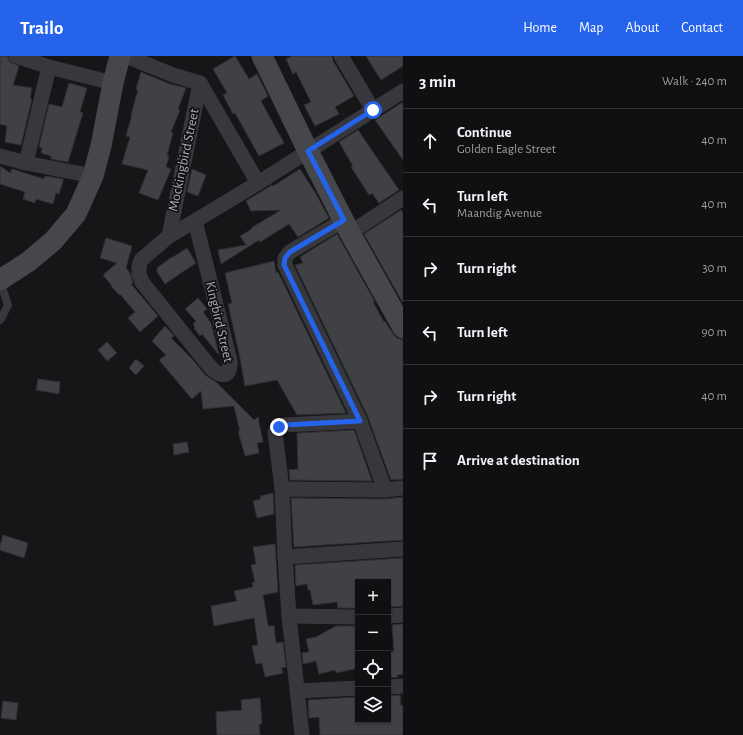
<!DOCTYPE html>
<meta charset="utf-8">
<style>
:root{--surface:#101012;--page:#1e1e20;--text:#f1f3f6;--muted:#9c9d9f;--line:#303032;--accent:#2563eb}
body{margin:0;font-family:"Alegreya Sans",sans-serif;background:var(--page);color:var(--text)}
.controls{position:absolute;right:12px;bottom:12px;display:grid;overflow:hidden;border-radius:0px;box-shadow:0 1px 3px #0004}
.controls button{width:36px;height:36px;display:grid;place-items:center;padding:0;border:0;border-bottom:1px solid var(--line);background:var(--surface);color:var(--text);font:20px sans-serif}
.stop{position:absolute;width:12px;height:12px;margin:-9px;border:3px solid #2563eb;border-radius:50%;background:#fff}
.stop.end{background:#2563eb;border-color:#fff;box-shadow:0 1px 4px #0008}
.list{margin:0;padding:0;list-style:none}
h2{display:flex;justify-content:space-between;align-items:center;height:52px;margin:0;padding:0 16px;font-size:17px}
h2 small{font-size:13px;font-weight:400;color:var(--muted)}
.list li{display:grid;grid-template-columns:26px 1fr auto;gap:12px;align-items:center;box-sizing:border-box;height:64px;padding:0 16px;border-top:1px solid var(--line)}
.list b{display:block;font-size:15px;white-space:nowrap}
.list p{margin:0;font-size:13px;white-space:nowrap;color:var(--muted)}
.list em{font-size:13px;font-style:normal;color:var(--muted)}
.icon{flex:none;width:22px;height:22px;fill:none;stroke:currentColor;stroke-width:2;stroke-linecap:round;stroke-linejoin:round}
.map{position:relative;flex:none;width:403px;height:679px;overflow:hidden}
header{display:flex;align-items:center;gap:24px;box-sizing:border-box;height:56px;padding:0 20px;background:var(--accent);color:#fff}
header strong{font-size:19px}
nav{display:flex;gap:22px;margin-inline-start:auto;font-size:14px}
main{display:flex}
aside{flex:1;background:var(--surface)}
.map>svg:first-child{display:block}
.building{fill:#404145;stroke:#303034}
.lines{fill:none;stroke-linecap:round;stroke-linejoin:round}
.lane{stroke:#37383d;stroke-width:8}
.street{stroke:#37383d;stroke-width:15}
.secondary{stroke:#45474d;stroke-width:21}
.route{stroke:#2563eb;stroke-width:5}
.labels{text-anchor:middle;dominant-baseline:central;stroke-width:3.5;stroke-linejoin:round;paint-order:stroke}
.street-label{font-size:14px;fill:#a8adb8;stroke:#111113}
</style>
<header>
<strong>Trailo</strong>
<nav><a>Home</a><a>Map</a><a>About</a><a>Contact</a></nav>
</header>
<main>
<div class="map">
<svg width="403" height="679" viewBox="0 0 403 679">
<rect width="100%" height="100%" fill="#161618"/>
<!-- building -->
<g class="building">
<polygon points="0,0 7,0 10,6 19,10 13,29 32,32 30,43 32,43 21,89 5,86 7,70 0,68"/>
<polygon points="235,0 249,23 257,18 268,40 261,45 284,87 259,100 235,57 233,58 223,39 227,37 213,13"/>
<polygon points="292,0 332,0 333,5 354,40 335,51 339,58 315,70 304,49 311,46 296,16 293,18 286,3"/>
<polygon points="366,0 403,0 403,10 381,24"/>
<polygon points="141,16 170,28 186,32 178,53 180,54 171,76 173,77 167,99 169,100 166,111 171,113 158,144 139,137 148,114 122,108 130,81 126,80 132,59 131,59 138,34 136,33"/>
<polygon points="69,27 87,32 80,56 83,57 68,106 51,103 51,100 41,97 42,92 39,91 49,48 62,51"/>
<polygon points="403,46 403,104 375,64"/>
<polygon points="358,74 399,134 379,147 372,137 369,139 351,111 353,110 339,86"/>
<polygon points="0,110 10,117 12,113 44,123 45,120 63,123 63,125 59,138 56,137 53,148 36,143 35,147 23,143 25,136 0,128"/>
<polygon points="192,113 206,119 198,140 187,136"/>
<polygon points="300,113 316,138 329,162 298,181 289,168 260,186 259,184 221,208 218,194 246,189 240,180 252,173 251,172 281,154 251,155 246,145 264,134 272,129 273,130"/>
<polygon points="401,154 403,157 403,247 364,178"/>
<polygon points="337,178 375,246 373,246 384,266 385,265 393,278 397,282 403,284 403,423 391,424 368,361 295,209 303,207 300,201"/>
<polygon points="106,182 132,190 126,212 130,217 133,227 131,228 158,260 140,276 128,262 135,256 120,238 119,239 111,230 112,230 103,219 117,207 100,202"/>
<polygon points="187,192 196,207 178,219 165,228 157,216 157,212 172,201 173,201"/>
<polygon points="274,205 276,217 278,216 346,357 297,359 277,324 245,330 240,302 228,248 232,247 225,217"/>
<polygon points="198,242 207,253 203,256 211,267 219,299 202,278 200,280 194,272 195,271 193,268 196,265 185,253"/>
<polygon points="165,270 174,280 171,282 192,303 205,319 216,326 254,364 258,361 263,386 257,387 259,397 245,400 238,375 240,375 234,350 203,353 201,335 192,343 159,304 166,299 152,285"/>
<polygon points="107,286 117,297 107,305 98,294"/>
<polygon points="136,303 144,310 136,319 129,312"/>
<polygon points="38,323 60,326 59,338 36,334"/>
<polygon points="354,374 372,425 290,424 289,414 298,413 297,377"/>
<polygon points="187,386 189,396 174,399 173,388"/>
<polygon points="273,437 274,458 257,462 253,445 261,443 260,440"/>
<polygon points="403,441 403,484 294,491 291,442 385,443"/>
<polygon points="3,479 28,487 24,502 0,494 0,490"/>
<polygon points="275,488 278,536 263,539 268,570 274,570 276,587 283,586 286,611 281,612 283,617 265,621 262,607 256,608 252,590 258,589 254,562 214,570 211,550 237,545 234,535 253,531 252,527 255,526 251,509 256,508 253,491"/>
<polygon points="403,502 403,550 390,551 388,535 388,526 358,526 358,552 338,552 337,546 313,549 310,534 308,534 307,528 296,530 295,509"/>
<polygon points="403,568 403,618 397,619 398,621 388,622 388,596 394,595 392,569"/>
<polygon points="336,570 358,570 358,612 336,617 335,614 319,618 316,605 303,608 302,597 309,596 306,583 316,581"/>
<polygon points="400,639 401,650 403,649 403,679 320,679 319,661 309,662 308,644 358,641 358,664 388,664 388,640"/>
<polygon points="260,642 262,668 259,668 260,679 217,679 216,656 242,654 241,644"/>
<polygon points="3,645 18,647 16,664 1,662"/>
</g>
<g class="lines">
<!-- lane -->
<polyline class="lane" points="0,264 2,261 8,249 0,225"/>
<!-- street -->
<g class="street">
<polyline points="16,0 49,11 113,27"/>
<polyline points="126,0 173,19 200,27 258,127"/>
<polyline points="341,0 373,54"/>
<polyline points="0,100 26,107 93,120"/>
<polyline points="26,107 49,11"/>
<polyline points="344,164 290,196 285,202 285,209 360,365 385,434"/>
<path d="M195,165L230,304C231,321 223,323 211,312L142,226L139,218V210L141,204L169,180L195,165L258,127L403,35"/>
<polyline points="350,177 403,142"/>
<polyline points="169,180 200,27"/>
<polyline points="282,433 275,376 279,371 285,369 360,365"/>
<polyline points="285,501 403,493"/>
<polyline points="289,560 358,561"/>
<polyline points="388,560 403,559"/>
<polyline points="388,631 403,630"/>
<polyline points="297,635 358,632"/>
<polyline points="302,679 289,560 285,501 282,433 385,434 403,432"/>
</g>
<!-- secondary -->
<g class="secondary">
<polyline points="262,0 308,95 350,177 403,272"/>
<polyline points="0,224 28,206 53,185 76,158 93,120 101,90 113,27 120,0"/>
</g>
</g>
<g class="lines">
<!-- route -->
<polyline class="route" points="279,371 285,369 360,365 284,209 285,202 290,196 344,164 308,95 373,54"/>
</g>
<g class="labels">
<!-- street labels -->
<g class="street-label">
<text transform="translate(184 104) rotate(-78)">Mockingbird Street</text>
<text transform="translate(219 266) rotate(77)">Kingbird Street</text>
</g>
</g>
</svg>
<div class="controls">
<button>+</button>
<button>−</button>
<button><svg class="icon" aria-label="locate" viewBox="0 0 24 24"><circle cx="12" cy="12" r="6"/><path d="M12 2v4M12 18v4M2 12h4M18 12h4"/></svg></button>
<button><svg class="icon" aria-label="layers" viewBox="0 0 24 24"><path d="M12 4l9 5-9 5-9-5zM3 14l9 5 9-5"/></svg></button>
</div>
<div class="stop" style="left:373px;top:54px"></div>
<div class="stop end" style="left:279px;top:371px"></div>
</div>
<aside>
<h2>3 min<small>Walk · 240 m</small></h2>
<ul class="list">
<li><svg class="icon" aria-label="ahead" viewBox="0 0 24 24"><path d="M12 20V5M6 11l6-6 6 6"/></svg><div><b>Continue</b><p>Golden Eagle Street</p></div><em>40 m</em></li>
<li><svg class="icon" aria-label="left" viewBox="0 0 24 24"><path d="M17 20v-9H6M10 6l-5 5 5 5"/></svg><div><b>Turn left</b><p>Maandig Avenue</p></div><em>40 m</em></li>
<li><svg class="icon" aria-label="right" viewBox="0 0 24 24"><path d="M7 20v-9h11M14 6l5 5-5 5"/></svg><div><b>Turn right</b></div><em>30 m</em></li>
<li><svg class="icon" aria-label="left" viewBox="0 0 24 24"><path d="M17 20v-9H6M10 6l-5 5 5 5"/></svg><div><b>Turn left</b></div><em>90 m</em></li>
<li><svg class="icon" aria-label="right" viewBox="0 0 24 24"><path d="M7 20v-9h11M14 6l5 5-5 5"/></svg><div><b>Turn right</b></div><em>40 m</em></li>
<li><svg class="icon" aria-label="arrive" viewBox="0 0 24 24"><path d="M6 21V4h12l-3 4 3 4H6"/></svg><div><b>Arrive at destination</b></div></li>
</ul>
</aside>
</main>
